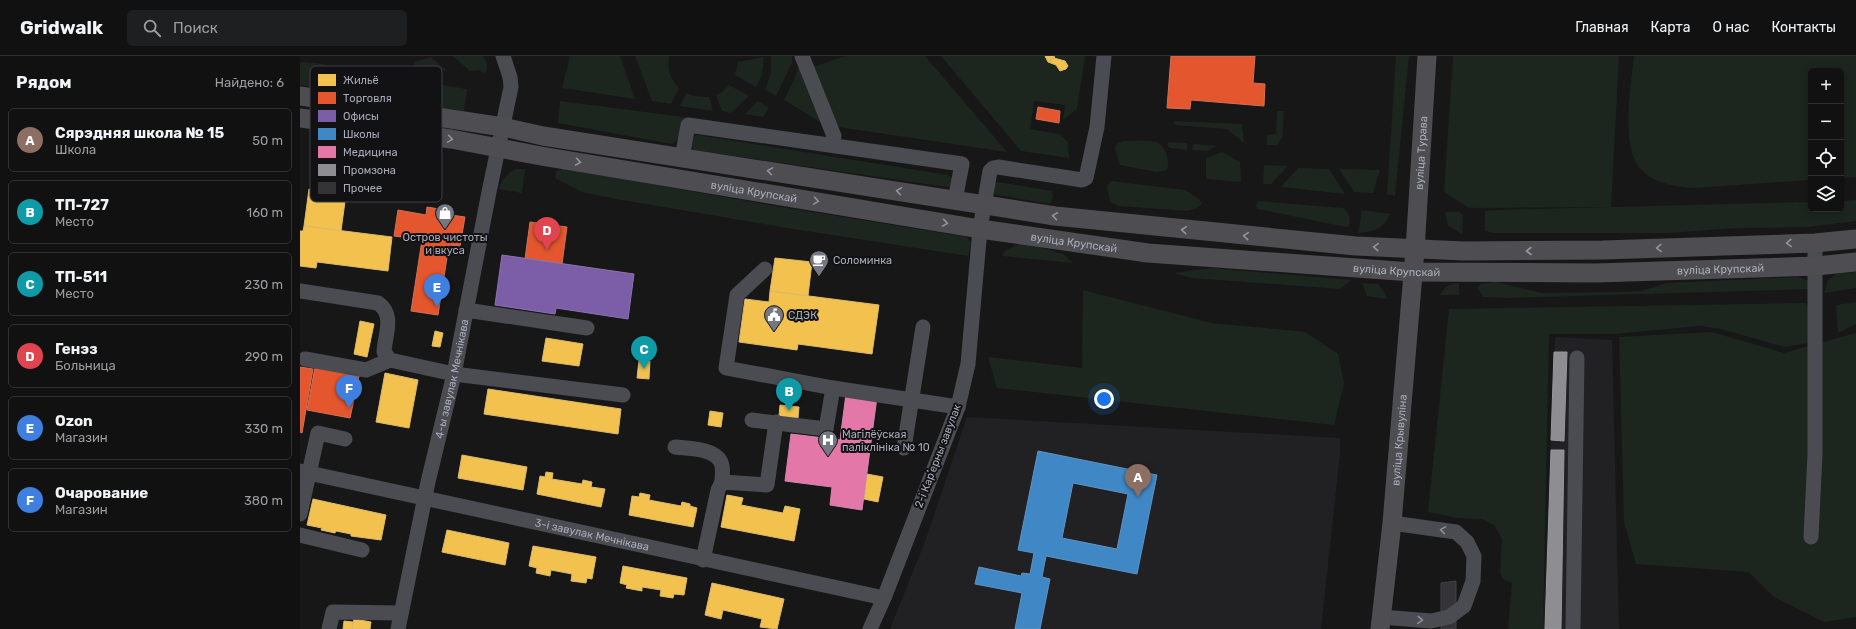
<!DOCTYPE html>
<html lang="ru">
<meta charset="utf-8">
<style>
:root{--surface:#111112;--page:#1e1f20;--text:#f1f3f6;--muted:#9c9d9f;--line:#303132;--accent:#d93025}
body{margin:0;font-family:Rubik,sans-serif;background:var(--page);color:var(--text)}
.controls{position:absolute;right:12px;top:12px;display:grid;overflow:hidden;border-radius:6px;box-shadow:0 2px 10px #0003}
.controls button{width:36px;height:36px;display:grid;place-items:center;padding:0;border:0;border-bottom:1px solid var(--line);background:var(--surface);color:var(--text);font:20px sans-serif}
.you{position:absolute;left:804px;top:343px;width:14px;height:14px;margin:-10px;border:3px solid #fff;border-radius:50%;background:#1a73e8;box-shadow:0 0 0 6px #1a73e833}
.badge{display:grid;place-items:center;width:26px;height:26px;border-radius:50%;background:var(--accent);color:#fff;font-size:13px;font-weight:700}
.pin{position:absolute;translate:-50% -33px;filter:drop-shadow(0 1px 2px #0008)}
.pin::after{content:'';position:absolute;top:21px;width:14px;height:12px;background:inherit;clip-path:polygon(0 0,100% 0,50% 100%)}
.list{margin:0;padding:0;list-style:none}
h2{display:flex;justify-content:space-between;align-items:center;height:52px;margin:0;padding:0 16px;font-size:17px}
h2 small{font-size:13px;font-weight:400;color:var(--muted)}
.list li{display:grid;grid-template-columns:26px 1fr auto;gap:12px;align-items:center;box-sizing:border-box;height:64px;margin:0 8px 8px;padding:0 8px;border:1px solid var(--line);border-radius:6px}
.list b{display:block;font-size:15px;white-space:nowrap}
.list p{margin:0;font-size:13px;white-space:nowrap;color:var(--muted)}
.list em{font-size:13px;font-style:normal;color:var(--muted)}
.icon{flex:none;width:22px;height:22px;fill:none;stroke:currentColor;stroke-width:2;stroke-linecap:round;stroke-linejoin:round}
.map{position:relative;flex:none;width:1556px;height:573px;overflow:hidden}
header{display:flex;align-items:center;gap:24px;box-sizing:border-box;height:56px;padding:0 20px;background:var(--surface);border-bottom:1px solid var(--line)}
header strong{font-size:19px}
nav{display:flex;gap:22px;margin-inline-start:auto;font-size:14px}
.search{width:280px;height:36px;background:var(--page);display:flex;align-items:center;gap:10px;box-sizing:border-box;padding:0 14px;border-radius:6px;color:var(--muted);font-size:15px}
main{display:flex}
aside{flex:1;background:var(--surface)}
.map>svg:first-child{display:block}
.built{fill:#212124}
.green{fill:#1d251f}
.homes{fill:#f2c14e;stroke:#dcba6e}
.shops{fill:#e4572e;stroke:#d27058}
.offices{fill:#7b5ea7;stroke:#8875ac}
.schools{fill:#3f88c5;stroke:#5e92c1;fill-rule:evenodd}
.health{fill:#e377a8;stroke:#d187ad}
.industry{fill:#8d8d92;stroke:#95969e}
.building{fill:#343436;stroke:#404144}
.lines{fill:none;stroke-linecap:round;stroke-linejoin:round}
.minor{stroke:#4b4c51;stroke-width:15}
.major{stroke:#4e4e52;stroke-width:19}
.oneway{stroke:#92949f}
.oneway2{stroke:#8c8e9a}
.labels{text-anchor:middle;dominant-baseline:central;stroke-width:4;stroke-linejoin:round;paint-order:stroke}
.street-label{font-size:11px;fill:#a8abb9;stroke:#121114}
.poi-label{font-size:11px;fill:#a8abb9;stroke:#121114;text-anchor:start}
.key{fill:#121114;stroke:#3f3f46;stroke-width:1}
.key-label{font-size:11px;fill:#a8abb9}
</style>
<header>
<strong>Gridwalk</strong>
<div class="search"><svg class="icon" aria-label="search" viewBox="0 0 24 24"><circle cx="10" cy="10" r="6"/><path d="M15 15l6 6"/></svg>Поиск</div>
<nav><a>Главная</a><a>Карта</a><a>О нас</a><a>Контакты</a></nav>
</header>
<main>
<aside>
<h2>Рядом<small>Найдено: 6</small></h2>
<ul class="list">
<li><span class="badge" style="background:#8d6e63">A</span><div><b>Сярэдняя школа № 15</b><p>Школа</p></div><em>50 m</em></li>
<li><span class="badge" style="background:#0f9aa8">B</span><div><b>ТП-727</b><p>Место</p></div><em>160 m</em></li>
<li><span class="badge" style="background:#0f9aa8">C</span><div><b>ТП-511</b><p>Место</p></div><em>230 m</em></li>
<li><span class="badge" style="background:#e0444e">D</span><div><b>Генэз</b><p>Больница</p></div><em>290 m</em></li>
<li><span class="badge" style="background:#3f7fe0">E</span><div><b>Ozon</b><p>Магазин</p></div><em>330 m</em></li>
<li><span class="badge" style="background:#3f7fe0">F</span><div><b>Очарование</b><p>Магазин</p></div><em>380 m</em></li>
</ul>
</aside>
<div class="map">
<svg width="1556" height="573" viewBox="0 0 1556 573">
<rect width="100%" height="100%" fill="#171718"/>
<!-- built -->
<g class="built">
<polygon points="1255,281 1312,284 1319,573 1243,573"/>
<polygon points="667,361 1040,382 1040,398 1021,573 590,573 626,483"/>
</g>
<!-- green -->
<g class="green">
<path d="M153,0H183C186,6 190,12 184,18L180,14L170,15Z"/>
<polygon points="270,0 320,0 335,43 262,32"/>
<path d="M335,0H369C367,13 370,23 379,32L371,48L352,45Z"/>
<polygon points="471,0 492,0 492,7 476,40 465,34 471,16"/>
<polygon points="546,0 625,0 707,96 538,71 513,11"/>
<polygon points="641,0 785,0 777,53 763,64 765,49 734,45 730,73 759,78 768,86 769,102 721,95"/>
<polygon points="1096,0 1109,0 1095,140 1087,138"/>
<polygon points="1153,0 1319,0 1311,151 1169,152 1144,136"/>
<path d="M1334,0H1556V121L1541,122V15H1511V124L1394,132C1375,131 1351,127 1338,110C1321,85 1331,29 1334,0Z"/>
<polygon points="131,1 147,15 115,9 114,6"/>
<polygon points="464,1 462,19 456,31 435,19 438,6"/>
<path d="M2,6C9,7 20,6 27,10C30,11 32,16 35,18C48,26 62,24 74,18L167,33L164,55L0,29V7Z"/>
<polygon points="499,10 527,70 484,44 494,24"/>
<polygon points="429,29 449,40 431,57 422,55 416,39 421,37"/>
<polygon points="386,37 394,40 409,41 413,55 380,50"/>
<path d="M260,45L384,61C383,73 383,83 371,88L258,67Z"/>
<polygon points="458,45 469,52 463,61 445,58"/>
<polygon points="977,55 984,55 982,82 977,89 967,89 967,79 976,78"/>
<polygon points="874,65 942,68 944,87 927,73 874,69"/>
<polygon points="397,79 648,119 653,123 652,130 647,131 394,94 391,90 392,81"/>
<path d="M823,85C832,85 848,84 856,86C866,90 870,105 867,114L857,116L820,109L815,93L817,88Z"/>
<polygon points="868,86 887,87 887,94 870,92 867,89"/>
<polygon points="895,88 917,90 907,95 892,94 893,89"/>
<polygon points="922,96 940,106 941,126 906,123 906,102"/>
<polygon points="964,109 988,110 971,128 963,128"/>
<polygon points="998,112 1029,113 1045,138 981,131"/>
<path d="M216,113H225L222,137L199,133C202,123 207,117 216,113Z"/>
<polygon points="264,113 469,149 667,181 671,187 668,200 487,172 322,144 282,136 255,122 256,115"/>
<polygon points="1039,113 1080,114 1073,137 1054,136"/>
<polygon points="811,125 885,134 899,143 902,148 895,153 887,155 819,150 810,146 807,130"/>
<path d="M698,126L752,135C753,140 753,144 749,148L693,138L692,129Z"/>
<polygon points="1556,144 1556,165 1507,171 1437,172 1369,177 1194,177 1185,175 1185,155 1197,154 1511,146 1511,153 1541,153 1541,145"/>
<path d="M959,145L1043,152C1049,157 1051,163 1049,170L1046,171L958,153L955,149Z"/>
<path d="M1062,154L1090,158C1082,174 1075,175 1058,177Z"/>
<polygon points="1145,156 1159,156 1162,158 1163,165 1162,178 1148,170"/>
<polygon points="722,186 763,198 773,207 702,200 705,195"/>
<polygon points="912,212 1051,224 1040,233 892,222 874,217"/>
<polygon points="1556,216 1556,232 1524,237 1528,224 1537,218"/>
<path d="M1497,221C1506,223 1510,224 1513,233L1209,242L1183,241L1178,232L1180,228L1196,226L1242,237L1319,236L1341,235L1367,227Z"/>
<polygon points="1062,227 1078,228 1085,237 1087,243 1067,240"/>
<path d="M1159,227V239H1140C1145,230 1149,228 1159,227Z"/>
<polygon points="783,234 912,267 1005,276 1038,298 1044,328 1034,369 697,332 688,301 782,312"/>
<polygon points="1556,246 1556,268 1538,277 1536,249"/>
<polygon points="1505,247 1512,255 1508,287 1484,291 1421,273 1399,270 1314,278 1249,278 1243,573 1208,573 1212,527 1203,523 1200,517 1202,483 1194,469 1182,463 1158,462 1128,456 1149,253"/>
<polygon points="1412,276 1484,297 1556,277 1556,561 1524,566 1474,541 1449,516 1336,508 1324,466 1319,281"/>
</g>
<!-- homes -->
<g class="homes">
<polygon points="745,0 754,0 755,3 751,3 748,6"/>
<polygon points="754,2 765,5 768,10 766,13 760,15 756,9 748,6"/>
<polygon points="9,133 46,138 41,175 4,170"/>
<polygon points="4,170 92,181 88,215 17,206 16,212 0,210 0,175 3,175"/>
<polygon points="475,202 512,206 508,240 470,235"/>
<polygon points="470,235 579,249 572,298 498,288 497,294 439,286 445,243 469,246"/>
<polygon points="60,265 74,268 67,301 54,298"/>
<polygon points="135,275 143,277 140,291 132,290"/>
<polygon points="246,282 283,288 279,310 242,305"/>
<polygon points="339,304 350,305 349,323 337,322"/>
<polygon points="85,317 118,324 109,372 76,366"/>
<polygon points="188,333 321,353 318,378 184,358"/>
<polygon points="480,349 499,351 498,362 479,360"/>
<polygon points="410,355 423,357 421,371 408,369"/>
<polygon points="162,399 227,411 223,434 158,422"/>
<polygon points="246,416 253,417 252,423 282,428 283,424 292,426 291,431 305,433 301,451 237,438 240,420 245,421"/>
<polygon points="567,418 583,421 578,446 564,443"/>
<polygon points="340,437 350,439 349,444 381,450 382,446 390,448 390,450 397,452 393,471 329,459 332,440 339,441"/>
<polygon points="427,439 443,442 441,449 483,457 485,450 500,453 494,485 421,471"/>
<polygon points="13,443 86,459 81,484 51,480 51,478 36,475 35,477 21,474 22,472 7,469"/>
<polygon points="147,474 209,487 205,509 142,496"/>
<polygon points="233,490 296,501 292,523 287,522 286,527 271,525 272,518 251,514 250,520 236,517 237,512 229,510"/>
<polygon points="323,510 387,522 384,539 374,538 373,542 360,540 361,534 342,531 342,535 326,532 327,529 320,527"/>
<polygon points="412,527 484,543 477,573 460,571 462,563 423,554 421,563 405,559"/>
<polygon points="54,563 71,566 70,573 52,573"/>
<polygon points="44,565 53,566 52,573 43,573"/>
</g>
<!-- shops -->
<g class="shops">
<polygon points="871,0 955,0 953,27 965,28 964,50 891,44 890,53 867,52"/>
<polygon points="738,51 760,55 759,67 736,63"/>
<polygon points="127,151 139,153 138,157 165,161 160,190 149,189 138,259 111,255 122,184 94,180 98,154 126,159"/>
<polygon points="230,166 267,171 262,208 225,203"/>
<polygon points="0,311 13,313 2,377 0,376"/>
<polygon points="15,311 59,320 50,362 7,354"/>
</g>
<!-- offices -->
<polygon class="offices" points="202,199 334,218 328,263 256,252 255,258 195,249"/>
<!-- schools -->
<path class="schools" d="M738,395L857,419L837,518L746,500L742,521L750,523L740,573H715L722,537L675,528L679,511L721,520L722,517L730,518L734,497L718,494ZM773,427L828,438L817,493L762,482Z"/>
<!-- health -->
<polygon class="health" points="546,338 577,341 562,454 530,449 532,431 485,425 491,378 540,384"/>
<!-- industry -->
<g class="industry">
<polygon points="1254,296 1267,296 1264,385 1251,384"/>
<polygon points="1251,394 1264,394 1261,573 1245,573"/>
</g>
<!-- building -->
<polygon class="building" points="1156,525 1156,573 1141,573 1141,527"/>
<g class="lines">
<!-- minor -->
<g class="minor">
<polyline points="502,0 534,80"/>
<polyline points="382,102 388,69 662,108 655,144"/>
<polyline points="465,213 437,239 426,312 533,332 658,351"/>
<path d="M0,235L78,247C95,259 85,278 84,296L90,304L154,318L323,339"/>
<polyline points="166,254 287,272"/>
<polyline points="5,303 66,314 90,304"/>
<polyline points="452,364 526,373 533,332"/>
<path d="M375,391C390,393 419,392 422,410C423,415 422,421 422,426"/>
<polyline points="604,392 623,271"/>
<path id="s1" d="M0,415L584,542"/>
<polyline points="0,458 18,377 45,383"/>
<polyline points="0,479 62,494"/>
<polyline points="1511,481 1515,398 1515,187"/>
<polyline points="403,504 418,434 422,426 467,429 476,366"/>
<polyline points="1081,561 1131,565 1149,561 1164,550 1173,525 1174,500 1167,486 1156,476 1092,467"/>
<polyline points="29,573 33,556 101,557"/>
<path id="s2" d="M98,573L128,426L154,318L189,136L211,31L210,21L203,0"/>
<polyline points="570,573 584,542 658,351 668,308 680,173 690,115 693,112 698,111 776,123 782,124 786,122 797,71 804,0"/>
<polyline points="1273,573 1277,302"/>
</g>
<!-- major -->
<g class="major">
<polyline points="0,40 203,71 243,80 755,160 1056,190 1164,195 1303,194 1515,187 1556,183"/>
<path id="s3" d="M0,62L151,83L241,100L680,173L848,197L1112,216L1296,217L1516,210L1556,206"/>
<path id="s4" d="M1080,573L1092,467L1115,194L1127,0"/>
</g>
</g>
<!-- one-way arrows -->
<defs><path id="oneway-chevron" d="M-2-3.5L2.5 0L-2 3.5" fill="none" stroke-width="1.6" stroke-linecap="round" stroke-linejoin="round"/></defs>
<g class="oneway">
<use href="#oneway-chevron" transform="translate(150 83) rotate(9)"/>
<use href="#oneway-chevron" transform="translate(278 106) rotate(9)"/>
<use href="#oneway-chevron" transform="translate(470 115) rotate(-171)"/>
<use href="#oneway-chevron" transform="translate(599 135) rotate(-171)"/>
<use href="#oneway-chevron" transform="translate(516 145) rotate(9)"/>
<use href="#oneway-chevron" transform="translate(755 160) rotate(-172)"/>
<use href="#oneway-chevron" transform="translate(645 167) rotate(9)"/>
<use href="#oneway-chevron" transform="translate(884 174) rotate(-175)"/>
<use href="#oneway-chevron" transform="translate(946 180) rotate(-175)"/>
<use href="#oneway-chevron" transform="translate(1489 187) rotate(178)"/>
<use href="#oneway-chevron" transform="translate(1076 191) rotate(-176)"/>
<use href="#oneway-chevron" transform="translate(1359 192) rotate(178)"/>
<use href="#oneway-chevron" transform="translate(1229 195) rotate(180)"/>
</g>
<g class="oneway2">
<use href="#oneway-chevron" transform="translate(1143 474) rotate(-171)"/>
<use href="#oneway-chevron" transform="translate(1120 564) rotate(4)"/>
</g>
<!-- icons -->
<defs>
<symbol id="shop-pin" viewBox="-11 -11 22 30"><path d="M0 17L-7.5 6A9.5 9.5 0 1 1 7.5 6Z" fill="#757781" stroke="#121114"/><path d="M-5-2.5h2.3a2.7 3.5 0 0 1 5.4 0H5L5.5 6h-11ZM-1.5-2.5h3a1.5 2.3 0 0 0-3 0Z" fill="#fff"/></symbol>
<symbol id="cafe-pin" viewBox="-11 -11 22 30"><path d="M0 17L-7.5 6A9.5 9.5 0 1 1 7.5 6Z" fill="#757781" stroke="#121114"/><path d="M-5.5-4.5H6V0H3Q3 3.5 0 3.5H-2.5Q-5.5 3.5-5.5 0ZM3-3.2v2h1.7v-2ZM-6 4.5H4V6H-6Z" fill="#fff"/></symbol>
<symbol id="civic-pin" viewBox="-11 -11 22 30"><path d="M0 17L-7.5 6A9.5 9.5 0 1 1 7.5 6Z" fill="#757781" stroke="#121114"/><path d="M-.6-6.5H3V-4.5H.6V-3L4-1V1h2V6H-6V1h2V-1L-.6-3ZM-1.2 2.5V6h2.4V2.5Z" fill="#fff"/></symbol>
<symbol id="hospital-pin" viewBox="-11 -11 22 30"><path d="M0 17L-7.5 6A9.5 9.5 0 1 1 7.5 6Z" fill="#757781" stroke="#121114"/><path d="M-5-5h3v3.5h4V-5h3V5h-3V1.5h-4V5h-3Z" fill="#fff"/></symbol>
</defs>
<g fill-rule="evenodd">
<use href="#shop-pin" x="134" y="146" width="22" height="30"/>
<use href="#cafe-pin" x="508" y="193" width="22" height="30"/>
<use href="#civic-pin" x="463" y="248" width="22" height="30"/>
<use href="#hospital-pin" x="517" y="373" width="22" height="30"/>
</g>
<g class="labels">
<!-- street labels -->
<g class="street-label">
<text stroke="none"><textPath href="#s4" startOffset="478">вуліца Турава</textPath></text>
<text stroke="none"><textPath href="#s3" startOffset="460">вуліца Крупскай</textPath></text>
<text stroke="none"><textPath href="#s3" startOffset="784">вуліца Крупскай</textPath></text>
<text stroke="none"><textPath href="#s3" startOffset="1432">вуліца Крупскай</textPath></text>
<text stroke="none"><textPath href="#s3" startOffset="1108">вуліца Крупскай</textPath></text>
<text stroke="none"><textPath href="#s2" startOffset="256">4-ы завулак Мечнікава</textPath></text>
<text stroke="none"><textPath href="#s4" startOffset="190">вуліца Крывуліна</textPath></text>
<text transform="translate(638 400) rotate(-69)">2-і Карʼерны завулак</text>
<text stroke="none"><textPath href="#s1" startOffset="299">3-і завулак Мечнікава</textPath></text>
</g>
<!-- poi labels -->
<g class="poi-label">
<text x="145" y="181" text-anchor="middle">Остров чистоты<tspan x="145" dy="13">и вкуса</tspan></text>
<text x="533" y="204">Соломинка</text>
<text x="488" y="259">СДЭК</text>
<text x="542" y="378">Магілёўская<tspan x="542" dy="13">паліклініка № 10</tspan></text>
</g>
</g>
<!-- legend -->
<rect x="10" y="10" width="132" height="136" rx="6" class="key"/>
<rect x="18" y="18" width="18" height="12" fill="#f2c14e"/>
<rect x="18" y="36" width="18" height="12" fill="#e4572e"/>
<rect x="18" y="54" width="18" height="12" fill="#7b5ea7"/>
<rect x="18" y="72" width="18" height="12" fill="#3f88c5"/>
<rect x="18" y="90" width="18" height="12" fill="#e377a8"/>
<rect x="18" y="108" width="18" height="12" fill="#8d8d92"/>
<rect x="18" y="126" width="18" height="12" fill="#343436"/>
<g class="key-label">
<text x="43" y="28">Жильё</text>
<text x="43" y="46">Торговля</text>
<text x="43" y="64">Офисы</text>
<text x="43" y="82">Школы</text>
<text x="43" y="100">Медицина</text>
<text x="43" y="118">Промзона</text>
<text x="43" y="136">Прочее</text>
</g>
</svg>
<div class="controls">
<button>+</button>
<button>−</button>
<button><svg class="icon" aria-label="locate" viewBox="0 0 24 24"><circle cx="12" cy="12" r="6"/><path d="M12 2v4M12 18v4M2 12h4M18 12h4"/></svg></button>
<button><svg class="icon" aria-label="layers" viewBox="0 0 24 24"><path d="M12 4l9 5-9 5-9-5zM3 14l9 5 9-5"/></svg></button>
</div>
<div class="you"></div>
<div class="pin badge" style="left:838px;top:441px;background:#8d6e63">A</div>
<div class="pin badge" style="left:489px;top:355px;background:#0f9aa8">B</div>
<div class="pin badge" style="left:344px;top:313px;background:#0f9aa8">C</div>
<div class="pin badge" style="left:247px;top:194px;background:#e0444e">D</div>
<div class="pin badge" style="left:137px;top:251px;background:#3f7fe0">E</div>
<div class="pin badge" style="left:49px;top:352px;background:#3f7fe0">F</div>
</div>
</main>
